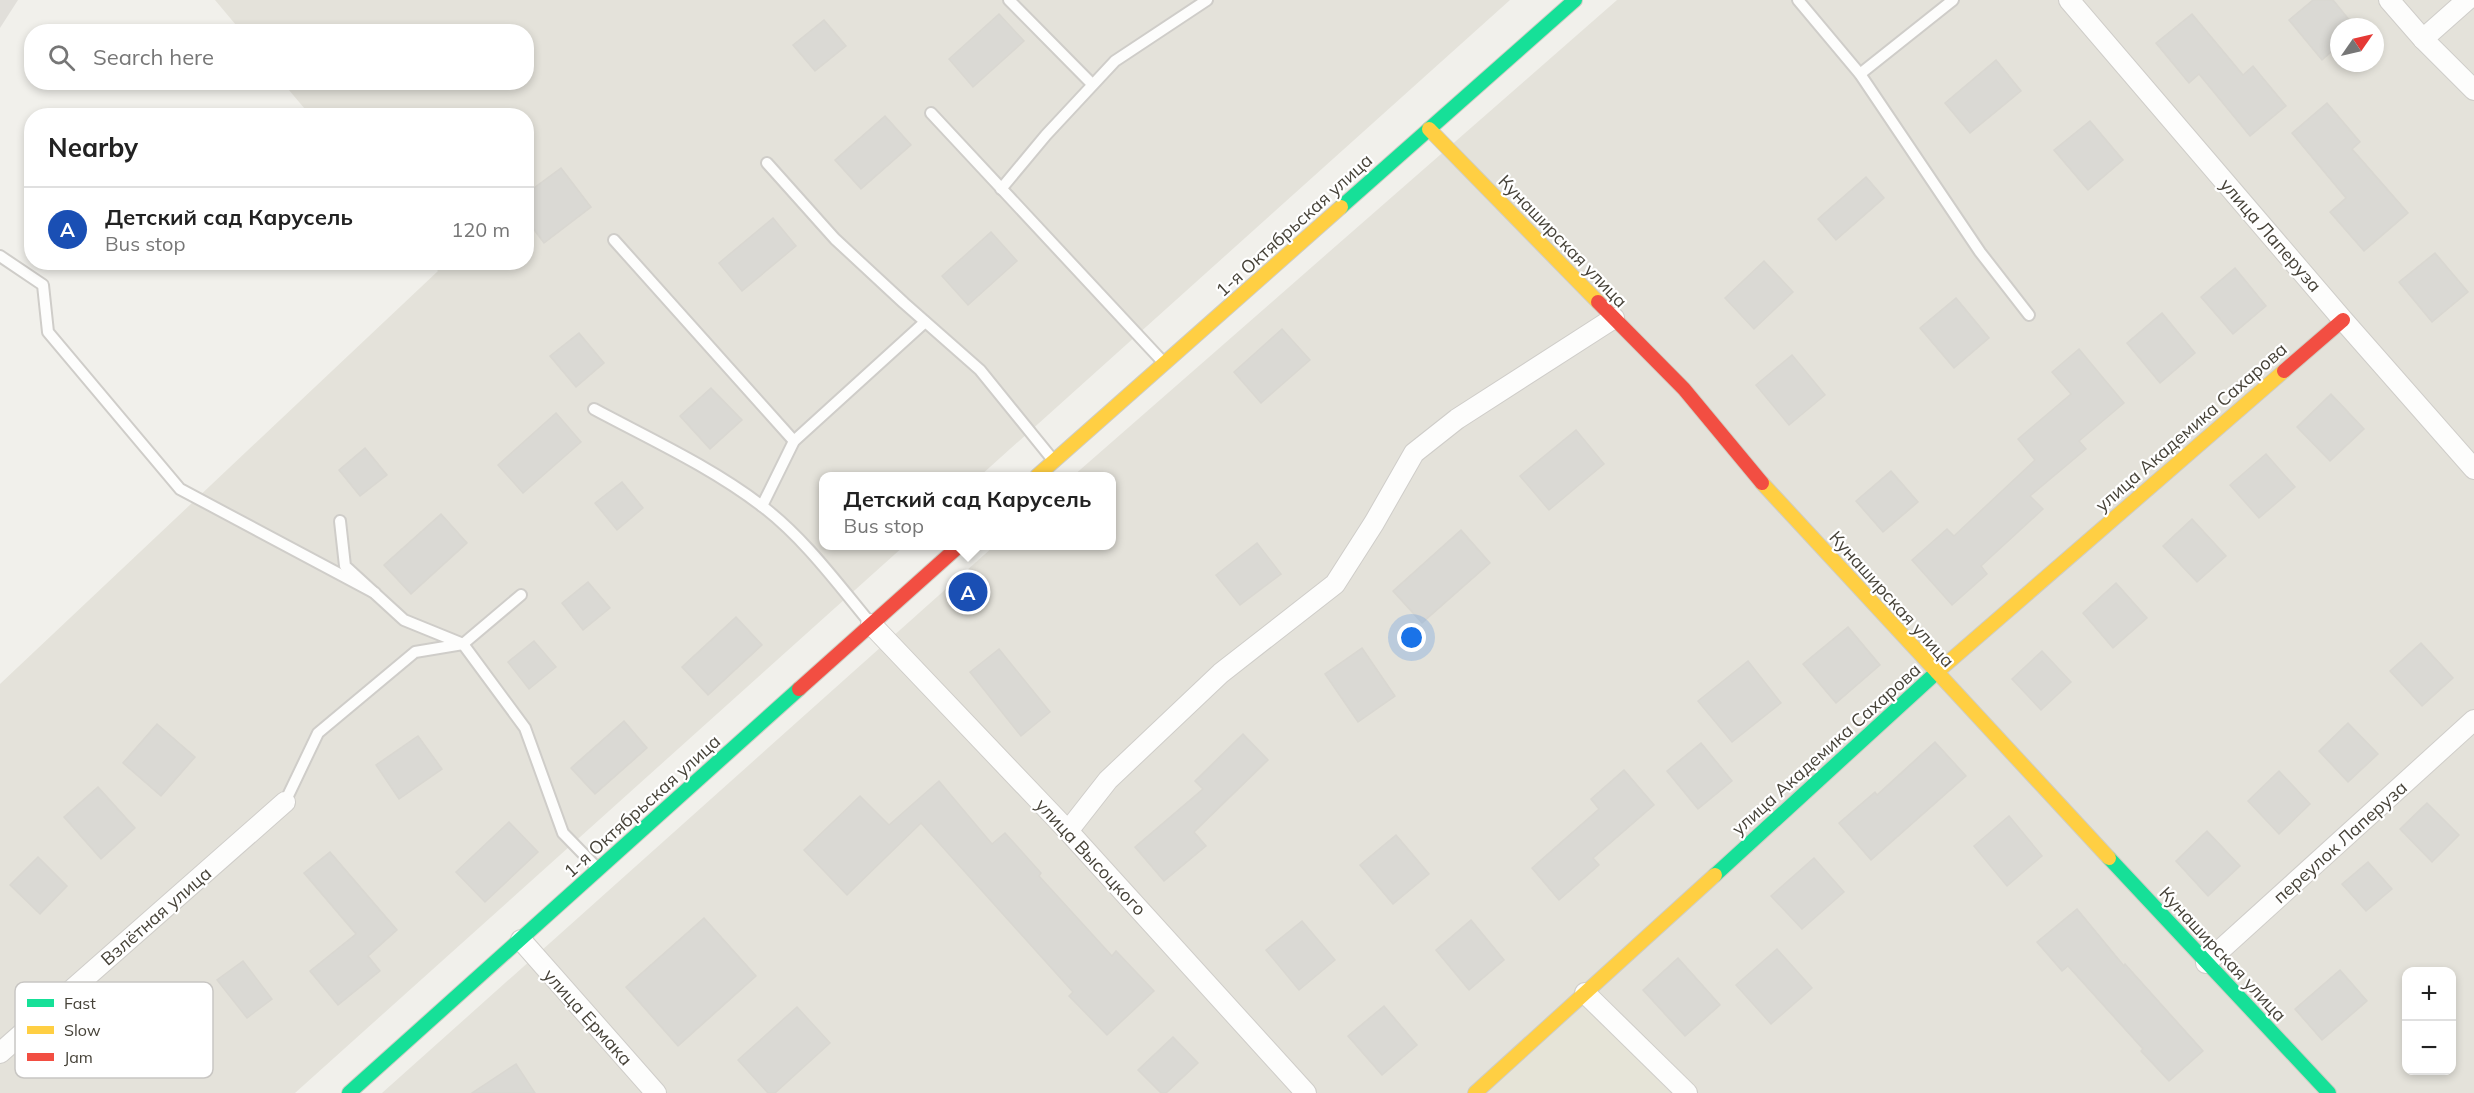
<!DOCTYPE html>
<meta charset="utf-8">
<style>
:root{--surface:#fff;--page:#f6f6f6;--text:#222;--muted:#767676;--line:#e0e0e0;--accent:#2563eb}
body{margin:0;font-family:Mulish,sans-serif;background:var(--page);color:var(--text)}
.controls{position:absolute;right:18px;bottom:18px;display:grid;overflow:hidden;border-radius:12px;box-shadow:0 3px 9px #0003}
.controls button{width:54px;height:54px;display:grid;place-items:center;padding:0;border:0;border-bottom:2px solid var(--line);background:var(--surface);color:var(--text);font:30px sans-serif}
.compass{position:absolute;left:2330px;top:18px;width:54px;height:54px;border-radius:50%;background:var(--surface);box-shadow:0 3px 9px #0003;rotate:56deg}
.you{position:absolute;left:1412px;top:638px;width:21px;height:21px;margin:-15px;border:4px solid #fff;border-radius:50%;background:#1a73e8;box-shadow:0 0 0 9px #1a73e833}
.badge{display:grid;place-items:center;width:39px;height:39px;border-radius:50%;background:var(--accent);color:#fff;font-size:20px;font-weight:700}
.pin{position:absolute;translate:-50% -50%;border:3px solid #fff;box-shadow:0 2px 6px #0006}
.popup{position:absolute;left:819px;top:472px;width:297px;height:78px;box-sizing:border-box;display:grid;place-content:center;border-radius:12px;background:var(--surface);filter:drop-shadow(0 2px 4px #0005);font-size:20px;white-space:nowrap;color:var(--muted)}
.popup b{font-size:22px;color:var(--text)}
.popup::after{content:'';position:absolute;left:50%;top:100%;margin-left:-12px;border:12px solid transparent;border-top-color:var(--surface)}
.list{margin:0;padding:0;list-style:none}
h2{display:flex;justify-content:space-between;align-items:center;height:78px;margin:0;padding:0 24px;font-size:26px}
h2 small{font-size:20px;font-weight:400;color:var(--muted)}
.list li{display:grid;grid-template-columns:39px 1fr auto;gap:18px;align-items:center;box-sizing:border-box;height:84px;padding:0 24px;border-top:2px solid var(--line)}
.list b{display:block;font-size:22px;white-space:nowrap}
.list p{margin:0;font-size:20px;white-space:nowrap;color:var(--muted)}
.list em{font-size:20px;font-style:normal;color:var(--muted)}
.icon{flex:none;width:33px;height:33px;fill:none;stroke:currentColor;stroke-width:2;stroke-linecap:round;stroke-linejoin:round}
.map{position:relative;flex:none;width:2474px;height:1093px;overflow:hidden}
.search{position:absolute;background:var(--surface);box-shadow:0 3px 9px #0003;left:24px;top:24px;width:510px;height:66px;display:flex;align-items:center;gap:15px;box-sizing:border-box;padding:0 21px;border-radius:24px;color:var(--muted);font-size:22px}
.panel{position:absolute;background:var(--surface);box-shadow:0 3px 9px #0003;left:24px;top:108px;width:510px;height:162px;border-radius:24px}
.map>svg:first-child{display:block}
.residential{fill:#e4e2da;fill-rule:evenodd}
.industrial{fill:#e1dfda}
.education{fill:#e6e4d8}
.building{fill:#dad9d4;stroke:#d9d7d1;stroke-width:1.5}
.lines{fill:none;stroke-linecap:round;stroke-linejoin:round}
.lane-casing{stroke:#cfcdc9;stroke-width:14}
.street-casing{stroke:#cfcdc9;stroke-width:22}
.fast-casing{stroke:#cfcdc3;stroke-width:16}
.slow-casing{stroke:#cfcdc3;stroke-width:16}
.jam-casing{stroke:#cfcdc3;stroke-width:16}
.lane{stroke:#fdfdfc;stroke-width:10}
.street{stroke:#fdfdfc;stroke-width:20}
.fast{stroke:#16e098;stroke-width:14}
.slow{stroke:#ffcf43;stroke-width:14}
.jam{stroke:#f24e42;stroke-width:14}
.labels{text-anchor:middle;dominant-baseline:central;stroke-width:4.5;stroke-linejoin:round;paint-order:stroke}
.street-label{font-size:18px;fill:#464238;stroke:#fff}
.key{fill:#fff;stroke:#c8c6c3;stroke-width:1.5}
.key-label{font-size:16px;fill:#464238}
</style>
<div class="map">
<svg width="2474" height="1093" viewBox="0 0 2474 1093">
<rect width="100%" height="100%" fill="#f1f0eb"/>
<!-- residential -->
<g class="residential">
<polygon points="215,0 1510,0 980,476 824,476 824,546 904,546 295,1093 0,1093 0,684 438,271 431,263 526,262 526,116 310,115 283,83 526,82 526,32 241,31"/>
<path d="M1617,0H2474V1093H382L994,546H1112V476H1073ZM2339,27H2375V63H2339ZM2406,972H2452V1070H2406Z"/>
</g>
<!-- industrial -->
<polygon class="industrial" points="0,0 18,0 0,28"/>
<!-- education -->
<polygon class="education" points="1585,1002 1670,1093 1484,1093"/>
<!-- building -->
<g class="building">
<polygon points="2313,0 2333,0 2355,27 2339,27 2339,45 2322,60 2289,20"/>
<polygon points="999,14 1024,41 973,87 949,59"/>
<polygon points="2192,14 2243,75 2253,66 2286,106 2250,136 2199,74 2189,83 2156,43"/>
<polygon points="824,20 846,46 815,71 793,45"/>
<polygon points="1996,60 2021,91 1970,133 1945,103"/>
<polygon points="2327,103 2360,142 2352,149 2408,213 2364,251 2330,212 2346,198 2292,133"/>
<polygon points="885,116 911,145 861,189 835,160"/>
<polygon points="2090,121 2123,160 2088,190 2054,150"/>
<polygon points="561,168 591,207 544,243 526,219 526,194"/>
<polygon points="1866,177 1884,198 1836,240 1818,219"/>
<polygon points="773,218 796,246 742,291 719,263"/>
<polygon points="991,232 1017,261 968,305 942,276"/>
<polygon points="2435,253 2468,292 2432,322 2399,282"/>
<polygon points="1764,261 1793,292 1754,329 1725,298"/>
<polygon points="2235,268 2266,306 2233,334 2201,297"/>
<polygon points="1956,298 1989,338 1954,368 1920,328"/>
<polygon points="2162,313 2195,353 2160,383 2127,343"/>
<polygon points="1282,329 1310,360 1261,403 1234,372"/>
<polygon points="579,333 604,363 576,387 550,356"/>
<polygon points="2079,349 2124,403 2079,441 2086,449 2030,496 2043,509 1981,566 1987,574 1952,605 1912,560 1947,529 1954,536 2035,460 2018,439 2071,394 2052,372"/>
<polygon points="1792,355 1825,395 1789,425 1756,385"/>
<polygon points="711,388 742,420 710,449 680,416"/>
<polygon points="2331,394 2364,429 2330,461 2297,427"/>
<polygon points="556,413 581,442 523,493 498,465"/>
<polygon points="1576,430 1604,464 1549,510 1520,476"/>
<polygon points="365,448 387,475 360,496 339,470"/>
<polygon points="2266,454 2295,487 2259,518 2230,485"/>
<polygon points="1891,471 1918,502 1883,532 1856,501"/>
<polygon points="622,482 643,508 617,530 595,503"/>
<polygon points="441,514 467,543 411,594 384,565"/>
<polygon points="2192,519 2226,556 2197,582 2163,546"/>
<polygon points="1461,530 1490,563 1422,623 1393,591"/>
<polygon points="1257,543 1281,574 1240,605 1216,575"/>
<polygon points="588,582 610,608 583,630 562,603"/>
<polygon points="2116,583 2147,618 2113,648 2083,613"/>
<polygon points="736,617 762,645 708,695 682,667"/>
<polygon points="1848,627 1880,665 1836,703 1803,664"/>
<polygon points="534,641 556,667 529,689 508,662"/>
<polygon points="2421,643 2453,678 2422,706 2390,671"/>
<polygon points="1362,648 1395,696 1358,722 1325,674"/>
<polygon points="999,649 1050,712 1021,736 970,672"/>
<polygon points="2042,651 2071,682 2041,710 2012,679"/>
<polygon points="1748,661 1781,703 1732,742 1698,701"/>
<polygon points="624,721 647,748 595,794 571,768"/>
<polygon points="2348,723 2378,754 2348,782 2319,751"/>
<polygon points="157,724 195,757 161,796 123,763"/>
<polygon points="1243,734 1268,760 1194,832 1206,846 1164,881 1135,847 1203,789 1195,781"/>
<polygon points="418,736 442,769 399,799 376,765"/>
<polygon points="1935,742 1966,776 1871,860 1839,823 1875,792 1877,795"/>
<polygon points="1701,743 1732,781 1698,809 1667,771"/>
<polygon points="1624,770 1654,805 1593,858 1599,865 1559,900 1532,868 1599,809 1591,799"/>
<polygon points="2279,771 2310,804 2279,834 2248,801"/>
<polygon points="939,781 992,844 1005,833 1041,873 1039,876 1112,956 1116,951 1154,991 1107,1035 1069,996 1073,992 921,823 847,895 804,850 860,796 889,825"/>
<polygon points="98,787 135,828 101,859 64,817"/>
<polygon points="2427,803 2459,835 2432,862 2400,829"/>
<polygon points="2009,816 2042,856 2007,886 1974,846"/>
<polygon points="509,822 538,852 485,902 456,872"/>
<polygon points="2207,831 2240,866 2208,896 2176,861"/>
<polygon points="1396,835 1429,874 1393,904 1360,865"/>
<polygon points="330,852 397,930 368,956 380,971 338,1005 310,971 356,934 304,873"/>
<polygon points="38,857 67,886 40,914 10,885"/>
<polygon points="1814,858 1844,892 1802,929 1771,896"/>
<polygon points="2368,862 2392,889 2366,911 2342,884"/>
<polygon points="2077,909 2124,966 2125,964 2203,1051 2169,1081 2141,1051 2143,1049 2068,966 2062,971 2037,942"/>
<polygon points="704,918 756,976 678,1046 626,987"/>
<polygon points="1471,920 1504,960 1469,990 1436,950"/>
<polygon points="1302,921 1335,960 1299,990 1266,950"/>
<polygon points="1777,949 1812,988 1771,1024 1736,985"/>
<polygon points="1678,958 1720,1005 1685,1036 1643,990"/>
<polygon points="243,961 272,999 247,1018 217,980"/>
<polygon points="2340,970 2367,1001 2322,1040 2295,1009"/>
<polygon points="1384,1006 1417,1045 1382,1075 1348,1036"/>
<polygon points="797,1007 830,1043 775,1093 768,1093 738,1060"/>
<polygon points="1173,1037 1198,1063 1166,1093 1161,1093 1138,1070"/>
<polygon points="516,1064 535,1093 472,1093"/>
</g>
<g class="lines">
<defs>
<g id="lane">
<polyline points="1009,0 1092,84"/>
<polyline points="1798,0 1860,74 1980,252 2029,315"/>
<polyline points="1860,74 1953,0"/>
<polyline points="931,113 1164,363"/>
<polyline points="767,163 835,239 904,303 980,370 1053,460"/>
<polyline points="1001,189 1046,135 1115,61 1207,0"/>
<polyline points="614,240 794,441"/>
<polyline points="0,256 43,285 48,332 180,489 375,593"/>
<path d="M594,409C650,439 711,467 762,506C804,538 837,583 871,624"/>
<polyline points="762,506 794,441 925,322"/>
<polyline points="340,521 345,566 404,620 463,644"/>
<polyline points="521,595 463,644 525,728 563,833 598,869"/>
<polyline points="285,802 318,733 415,652 463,644"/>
</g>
<g id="street">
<polyline points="2069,0 2343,320 2474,469"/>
<polyline points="2389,0 2423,39 2474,90"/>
<polyline points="2423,39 2467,0"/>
<polyline points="871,624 1068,831 1306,1093"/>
<polyline points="1068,831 1108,780 1221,673 1335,584 1374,523 1414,453 1457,419 1614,318"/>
<polyline points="521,940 656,1093"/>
<polyline points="2206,963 2474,720"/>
<polyline points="1585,993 1687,1093"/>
<polyline points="0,1053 285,802"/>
</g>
<g id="fast">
<polyline points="1341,207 1575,0"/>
<polyline points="2109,858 2329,1093"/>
<polyline points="1715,875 1937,672"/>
<polyline points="349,1093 799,689"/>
</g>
<g id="slow">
<polyline points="1429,129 1598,302"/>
<polyline points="1037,476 1341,207"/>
<polyline points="1762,483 2109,858"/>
<polyline points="1937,672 2284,371"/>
<polyline points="1475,1093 1715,875"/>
</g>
<g id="jam">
<polyline points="1598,302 1684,389 1762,483"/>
<polyline points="2284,371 2343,320"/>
<polyline points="799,689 959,546"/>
</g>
</defs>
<!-- lane casing -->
<use href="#lane" class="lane-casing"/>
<!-- street casing -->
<use href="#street" class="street-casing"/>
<!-- fast casing -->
<use href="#fast" class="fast-casing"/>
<!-- slow casing -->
<use href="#slow" class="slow-casing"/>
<!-- jam casing -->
<use href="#jam" class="jam-casing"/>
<!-- lane -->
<use href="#lane" class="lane"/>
<!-- street -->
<use href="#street" class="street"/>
<!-- fast -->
<use href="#fast" class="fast"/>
<!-- slow -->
<use href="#slow" class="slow"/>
<!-- jam -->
<use href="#jam" class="jam"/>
</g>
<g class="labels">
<!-- street labels -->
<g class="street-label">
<text transform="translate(1294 225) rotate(-42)">1-я Октябрьская улица</text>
<text transform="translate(2271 235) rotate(49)">улица Лаперуза</text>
<text transform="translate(1563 241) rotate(46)">Кунаширская улица</text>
<text transform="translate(2191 427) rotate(-41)">улица Академика Сахарова</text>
<text transform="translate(1892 599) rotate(48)">Кунаширская улица</text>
<text transform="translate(1826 749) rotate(-42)">улица Академика Сахарова</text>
<text transform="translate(642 806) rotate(-42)">1-я Октябрьская улица</text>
<text transform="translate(2340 842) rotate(-42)">переулок Лаперуза</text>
<text transform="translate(1091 857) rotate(47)">улица Высоцкого</text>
<text transform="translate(156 916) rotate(-41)">Взлётная улица</text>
<text transform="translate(2223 954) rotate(47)">Кунаширская улица</text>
<text transform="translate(588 1017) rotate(48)">улица Ермака</text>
</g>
</g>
<!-- legend -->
<rect x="15" y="982" width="198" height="96" rx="9" class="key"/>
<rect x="27" y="999" width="27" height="8" fill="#16e098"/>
<rect x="27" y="1026" width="27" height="8" fill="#ffcf43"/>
<rect x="27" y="1053" width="27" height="8" fill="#f24e42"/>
<g class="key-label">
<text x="64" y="1009">Fast</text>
<text x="64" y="1036">Slow</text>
<text x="64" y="1063">Jam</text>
</g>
</svg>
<div class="controls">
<button>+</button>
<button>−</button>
</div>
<svg class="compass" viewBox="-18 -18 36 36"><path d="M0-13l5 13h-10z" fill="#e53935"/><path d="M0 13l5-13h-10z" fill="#767676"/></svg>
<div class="you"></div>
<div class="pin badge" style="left:968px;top:592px;background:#1a4fb4">A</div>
<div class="popup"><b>Детский сад Карусель</b>Bus stop</div>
<div class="search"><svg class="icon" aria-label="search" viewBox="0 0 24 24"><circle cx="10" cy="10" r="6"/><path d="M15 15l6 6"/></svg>Search here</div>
<section class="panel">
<h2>Nearby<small></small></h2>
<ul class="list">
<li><span class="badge" style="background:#1a4fb4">A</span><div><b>Детский сад Карусель</b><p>Bus stop</p></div><em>120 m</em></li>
</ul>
</section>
</div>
